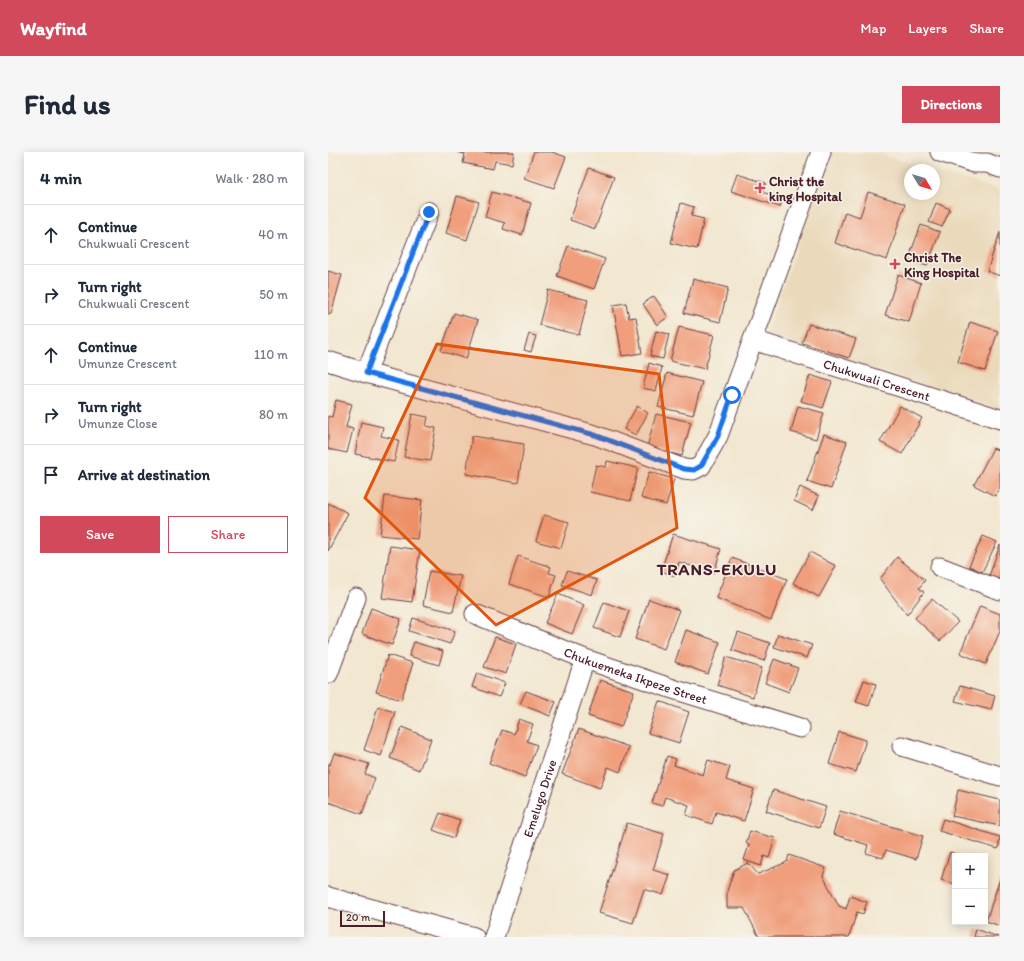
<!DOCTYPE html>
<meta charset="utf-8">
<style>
:root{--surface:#fff;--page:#f6f6f7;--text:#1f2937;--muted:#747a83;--line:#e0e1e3;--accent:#d1495b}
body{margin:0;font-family:Itim,sans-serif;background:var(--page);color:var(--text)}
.controls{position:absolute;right:12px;bottom:12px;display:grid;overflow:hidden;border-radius:0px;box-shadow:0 2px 10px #0003}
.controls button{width:36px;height:36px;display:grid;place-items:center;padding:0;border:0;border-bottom:1px solid var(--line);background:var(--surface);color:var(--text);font:20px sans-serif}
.compass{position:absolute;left:576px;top:12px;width:36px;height:36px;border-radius:50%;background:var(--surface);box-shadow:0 2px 10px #0003;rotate:128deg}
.scale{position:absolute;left:12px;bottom:10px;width:45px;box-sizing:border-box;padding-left:4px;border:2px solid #4a1f2b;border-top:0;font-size:11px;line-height:14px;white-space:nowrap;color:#4a1f2b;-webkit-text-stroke:3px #f7f3e8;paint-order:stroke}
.stop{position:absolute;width:12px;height:12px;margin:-9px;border:3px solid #1a73e8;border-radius:50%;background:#fff}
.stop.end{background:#1a73e8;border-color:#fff;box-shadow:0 1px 4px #0008}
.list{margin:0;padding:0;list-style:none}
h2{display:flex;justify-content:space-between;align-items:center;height:52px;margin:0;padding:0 16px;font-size:17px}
h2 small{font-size:13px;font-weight:400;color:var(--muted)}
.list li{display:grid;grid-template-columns:26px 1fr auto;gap:12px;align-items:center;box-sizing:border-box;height:60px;padding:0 16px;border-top:1px solid var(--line)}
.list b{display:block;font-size:15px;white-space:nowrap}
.list p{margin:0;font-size:13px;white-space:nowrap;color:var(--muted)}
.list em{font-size:13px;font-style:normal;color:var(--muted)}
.actions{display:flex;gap:8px;padding:12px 16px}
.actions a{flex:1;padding:9px 0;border:1px solid var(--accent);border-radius:0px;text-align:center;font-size:14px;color:var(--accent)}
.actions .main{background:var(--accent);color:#fff}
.icon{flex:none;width:22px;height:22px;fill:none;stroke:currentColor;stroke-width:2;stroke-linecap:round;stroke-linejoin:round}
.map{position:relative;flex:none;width:672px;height:785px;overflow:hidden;border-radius:0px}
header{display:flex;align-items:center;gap:24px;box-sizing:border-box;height:56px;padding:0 20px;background:var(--accent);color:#fff}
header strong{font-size:19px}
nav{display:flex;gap:22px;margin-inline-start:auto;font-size:14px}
.intro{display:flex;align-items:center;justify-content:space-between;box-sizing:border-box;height:96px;padding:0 24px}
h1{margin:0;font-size:28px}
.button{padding:10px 18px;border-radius:0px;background:var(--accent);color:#fff;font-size:14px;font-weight:700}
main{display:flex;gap:24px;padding:0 24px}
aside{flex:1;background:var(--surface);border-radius:0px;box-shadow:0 2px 10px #0003}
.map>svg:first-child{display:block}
.built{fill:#ead9ba}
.building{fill:#f09e7b}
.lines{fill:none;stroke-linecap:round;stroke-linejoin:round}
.minor-casing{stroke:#633d44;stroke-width:21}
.minor{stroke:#fff;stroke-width:19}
.route{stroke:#1a73e8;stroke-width:5}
.marked{fill:#e0560e;fill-opacity:0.2;stroke:#e0560e;stroke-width:3;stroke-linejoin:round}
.poi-dot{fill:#d1495b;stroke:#f7f3e8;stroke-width:1.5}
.labels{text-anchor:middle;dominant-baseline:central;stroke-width:3;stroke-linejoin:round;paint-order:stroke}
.poi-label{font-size:13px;font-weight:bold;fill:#4a1f2b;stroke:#f7f3e8;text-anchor:start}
.street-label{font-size:13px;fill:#4a1f2b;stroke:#f7f3e8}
.district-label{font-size:17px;font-weight:bold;letter-spacing:1px;fill:#4a1f2b;stroke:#f7f3e8}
</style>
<header>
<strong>Wayfind</strong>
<nav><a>Map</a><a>Layers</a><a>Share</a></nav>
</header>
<div class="intro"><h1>Find us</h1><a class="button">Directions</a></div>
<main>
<aside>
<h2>4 min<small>Walk · 280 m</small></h2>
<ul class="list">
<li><svg class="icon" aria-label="ahead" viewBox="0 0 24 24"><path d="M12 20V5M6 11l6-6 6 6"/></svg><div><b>Continue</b><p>Chukwuali Crescent</p></div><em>40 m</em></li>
<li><svg class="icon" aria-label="right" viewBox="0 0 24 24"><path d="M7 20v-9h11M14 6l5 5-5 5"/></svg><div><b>Turn right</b><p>Chukwuali Crescent</p></div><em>50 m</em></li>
<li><svg class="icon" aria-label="ahead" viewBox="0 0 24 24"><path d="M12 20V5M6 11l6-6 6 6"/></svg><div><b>Continue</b><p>Umunze Crescent</p></div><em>110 m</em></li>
<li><svg class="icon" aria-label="right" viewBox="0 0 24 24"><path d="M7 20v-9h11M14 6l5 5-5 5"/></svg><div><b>Turn right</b><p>Umunze Close</p></div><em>80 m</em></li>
<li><svg class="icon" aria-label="arrive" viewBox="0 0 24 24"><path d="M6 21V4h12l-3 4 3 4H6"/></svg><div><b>Arrive at destination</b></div></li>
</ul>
<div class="actions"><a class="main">Save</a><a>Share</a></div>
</aside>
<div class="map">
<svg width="672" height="785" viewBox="0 0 672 785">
<rect width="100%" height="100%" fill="#f7f3e8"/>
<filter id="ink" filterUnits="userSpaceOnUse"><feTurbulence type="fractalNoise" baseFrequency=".025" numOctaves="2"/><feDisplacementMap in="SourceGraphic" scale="8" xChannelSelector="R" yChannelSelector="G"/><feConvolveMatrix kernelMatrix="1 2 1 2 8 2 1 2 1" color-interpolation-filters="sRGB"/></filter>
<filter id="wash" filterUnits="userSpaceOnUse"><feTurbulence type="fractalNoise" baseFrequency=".012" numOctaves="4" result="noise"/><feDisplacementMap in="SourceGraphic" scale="16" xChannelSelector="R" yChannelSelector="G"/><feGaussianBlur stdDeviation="0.9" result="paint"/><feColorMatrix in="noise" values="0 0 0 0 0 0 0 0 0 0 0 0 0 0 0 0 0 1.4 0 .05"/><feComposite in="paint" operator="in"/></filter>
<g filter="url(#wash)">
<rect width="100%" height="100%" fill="#f2e7d0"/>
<!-- built -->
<polygon class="built" points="502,0 545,0 604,18 582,18 582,42 606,42 606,18 672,38 672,257 438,183"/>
<g id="blocks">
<!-- building -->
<g class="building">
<polygon points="129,0 186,0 184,12 167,9 165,17 135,11 137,2"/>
<polygon points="206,0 224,0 238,5 226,36 196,26"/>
<polygon points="261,16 286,25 267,77 242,68"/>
<polygon points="409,22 438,31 434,40 455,47 452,55 403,39"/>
<polygon points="164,40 203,51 194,83 175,77 177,71 157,65"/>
<polygon points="540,40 577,52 559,108 507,91 517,60 532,65"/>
<polygon points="129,44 151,50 139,88 118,81"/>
<polygon points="353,51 366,55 363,64 376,67 369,97 343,91"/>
<polygon points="608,51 622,57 614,75 601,70"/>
<polygon points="593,73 612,80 599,114 580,108"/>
<polygon points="672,80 672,124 659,119"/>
<polygon points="240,94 277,107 266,137 229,124"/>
<polygon points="0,119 14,123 3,162 0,162"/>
<polygon points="570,123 593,131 581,170 557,163"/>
<polygon points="365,127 400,136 392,170 356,161"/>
<polygon points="220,138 260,148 251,183 211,173"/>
<polygon points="326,144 340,165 329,173 315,152"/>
<polygon points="298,151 301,166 308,165 314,201 294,204 285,153"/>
<polygon points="126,161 150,168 138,207 113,199"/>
<polygon points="642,170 670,179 657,219 630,210"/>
<polygon points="481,172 528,187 521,206 474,191"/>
<polygon points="351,175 386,183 377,217 342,209"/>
<polygon points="328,179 341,182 335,207 322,204"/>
<polygon points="201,182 208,184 203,200 196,198"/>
<polygon points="321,211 334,215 328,239 315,236"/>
<polygon points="339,221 374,230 365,263 330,255"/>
<polygon points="482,223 504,230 495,256 473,249"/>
<polygon points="8,248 24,252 18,275 25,277 19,301 0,297 0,264 4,265"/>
<polygon points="309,254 320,261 308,283 296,277"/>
<polygon points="470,254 496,261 488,287 463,280"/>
<polygon points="572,254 594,266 574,302 552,290"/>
<polygon points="84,262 100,265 98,274 108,276 102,309 76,305"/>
<polygon points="328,262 363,270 354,304 319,295"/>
<polygon points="33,270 55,275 53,284 71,288 66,310 27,302"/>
<polygon points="496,282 519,290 503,337 479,329"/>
<polygon points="144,284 196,292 190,331 138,322"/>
<polygon points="665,296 672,299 672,335 667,344 646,333"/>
<polygon points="279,309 310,316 302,349 262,340 268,313 278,315"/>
<polygon points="321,320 346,327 338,353 313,346"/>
<polygon points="472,335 491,344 485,358 466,349"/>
<polygon points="57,344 94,348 89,387 52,383"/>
<polygon points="0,351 20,361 0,399"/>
<polygon points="216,363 241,370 233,396 208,389"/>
<polygon points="345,382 393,397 386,421 351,410 347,424 333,419"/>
<polygon points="655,384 669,390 654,420 641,414"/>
<polygon points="672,393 672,431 660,427"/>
<polygon points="62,394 92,398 84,450 54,446"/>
<polygon points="482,400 508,414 491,445 465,431"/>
<polygon points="190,404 223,415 221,421 228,423 221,445 181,432"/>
<polygon points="569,405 597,428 591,436 596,440 579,463 552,427"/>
<polygon points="404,406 459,427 443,468 388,446"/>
<polygon points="101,419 133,424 125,460 95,453"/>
<polygon points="239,419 269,428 264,443 234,433"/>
<polygon points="230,442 256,453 244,482 217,471"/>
<polygon points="321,447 351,458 336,497 307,487"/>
<polygon points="604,447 630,470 612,489 587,466"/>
<polygon points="276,450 301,459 292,485 266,476"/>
<polygon points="652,454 672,462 672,479 658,512 632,501"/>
<polygon points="43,456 73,467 64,493 34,482"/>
<polygon points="85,466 127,479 122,492 81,479"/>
<polygon points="358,478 392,490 380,522 347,510"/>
<polygon points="410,480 442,491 436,509 404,498"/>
<polygon points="450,482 484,493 479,506 446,495"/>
<polygon points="167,485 188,492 178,522 156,515"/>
<polygon points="86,490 115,499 111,513 81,504"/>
<polygon points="60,503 85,511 73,548 48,540"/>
<polygon points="398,505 434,516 425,545 389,533"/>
<polygon points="446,507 470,516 461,540 437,531"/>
<polygon points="149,521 177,531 171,545 144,535"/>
<polygon points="272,528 306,539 293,575 260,564"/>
<polygon points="536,528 548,532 541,554 528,550"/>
<polygon points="632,534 667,544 663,558 627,549"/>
<polygon points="198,539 228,550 222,564 192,552"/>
<polygon points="331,549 361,560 351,591 320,581"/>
<polygon points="50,555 67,560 53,604 36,598"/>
<polygon points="191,567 205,572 199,589 209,593 197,625 161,611 174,578 186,582"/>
<polygon points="74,575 103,587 91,618 62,606"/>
<polygon points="251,577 301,595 292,620 280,615 272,636 234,622"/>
<polygon points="511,580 538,588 528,620 501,612"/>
<polygon points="6,601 41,612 37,622 47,626 34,662 0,650 0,612 2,613"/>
<polygon points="339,604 348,607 346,613 375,623 380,608 402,615 398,628 426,637 416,669 388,660 384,672 358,663 361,653 337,645 334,654 324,651"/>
<polygon points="445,638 498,655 491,676 438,659"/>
<polygon points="630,638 672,648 672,674 624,664"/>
<polygon points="512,659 595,684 588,707 558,698 555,706 538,701 540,693 505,682"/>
<polygon points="112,661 132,668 126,686 105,678"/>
<polygon points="615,667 672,685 670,697 611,679"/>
<polygon points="299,671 336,682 325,718 342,723 335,743 316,737 305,771 271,761"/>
<polygon points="422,679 447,686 441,706 436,704 433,714 416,708 421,693 418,691"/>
<polygon points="622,700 632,704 627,704 627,732 613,728"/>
<polygon points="461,703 498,716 495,724 511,754 518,757 522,744 539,750 535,762 529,760 521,785 431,785 416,756 399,756 399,739 406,718 420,711 430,722 459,710"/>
<polygon points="672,727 672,774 658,769"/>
<polygon points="648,777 670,785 646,785"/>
</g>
</g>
</g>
<g filter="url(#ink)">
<use href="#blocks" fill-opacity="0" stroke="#633d44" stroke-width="1"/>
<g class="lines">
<defs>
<g id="minor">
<polyline points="612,0 646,11 659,11 672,16"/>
<path id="s1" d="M425,188L672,267"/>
<polyline points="0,209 38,221 267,283 356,317 365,318 373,314 390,284 493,0"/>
<polyline points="38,221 101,60"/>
<polyline points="612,415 672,438"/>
<path id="s2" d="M147,462L257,507L348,538L472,576"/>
<polyline points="0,522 28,446"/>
<polyline points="574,594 672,624"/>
<polyline points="0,745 146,785"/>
<path id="s3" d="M166,785L257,507"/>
</g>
</defs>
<!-- minor casing -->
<use href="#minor" class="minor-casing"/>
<!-- minor -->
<use href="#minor" class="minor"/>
</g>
</g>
<g class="lines" filter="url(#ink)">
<!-- route -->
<polyline class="route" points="101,60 38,221 267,283 356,317 366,318 373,314 390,284 404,243"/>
</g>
<!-- marked area -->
<path class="marked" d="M109,192L331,222L349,376L168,473L37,346Z"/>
<!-- markers -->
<g class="poi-dot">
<path d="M430 30h4v4h4v4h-4v4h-4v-4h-4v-4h4z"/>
<path d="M565 106h4v4h4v4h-4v4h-4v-4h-4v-4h4z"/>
</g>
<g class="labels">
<!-- poi labels -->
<g class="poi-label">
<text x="441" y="29">Christ the<tspan x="441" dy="15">king Hospital</tspan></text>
<text x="576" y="105">Christ The<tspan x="576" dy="15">King Hospital</tspan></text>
</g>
<!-- street labels -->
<g class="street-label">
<text stroke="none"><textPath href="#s1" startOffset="130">Chukwuali Crescent</textPath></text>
<text stroke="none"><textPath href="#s2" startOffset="172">Chukuemeka Ikpeze Street</textPath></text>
<text stroke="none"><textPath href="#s3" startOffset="146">Emelugo Drive</textPath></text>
</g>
<!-- district labels -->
<g class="district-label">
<text x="389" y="417">TRANS-EKULU</text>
</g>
</g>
</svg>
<div class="controls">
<button>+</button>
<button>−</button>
</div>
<svg class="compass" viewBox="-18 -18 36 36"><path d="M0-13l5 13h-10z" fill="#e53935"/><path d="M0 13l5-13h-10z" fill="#747a83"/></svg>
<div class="scale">20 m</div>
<div class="stop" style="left:404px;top:243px"></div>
<div class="stop end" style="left:101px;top:60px"></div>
</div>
</main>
